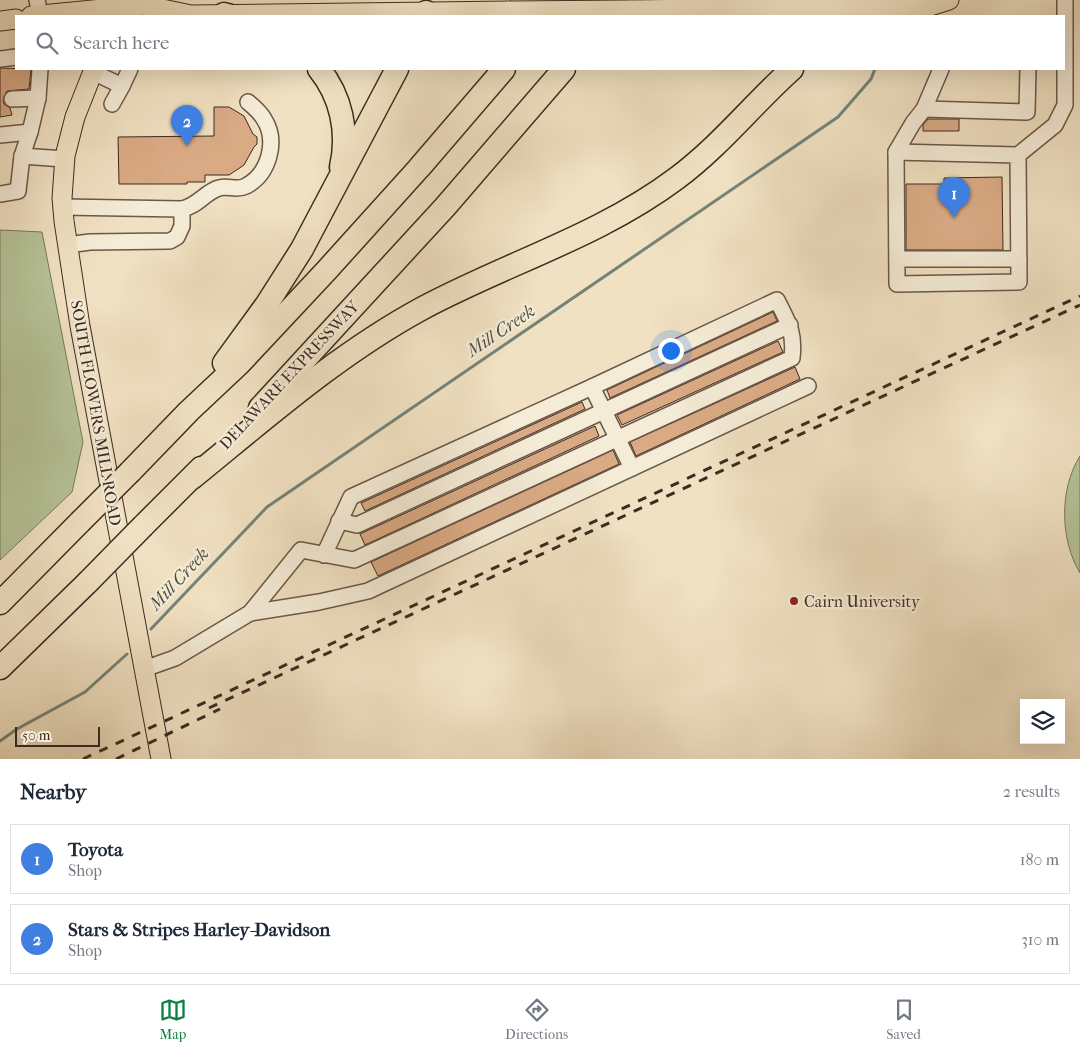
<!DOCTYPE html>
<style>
:root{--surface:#fff;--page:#f6f6f7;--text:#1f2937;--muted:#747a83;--line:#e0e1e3;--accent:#0b8043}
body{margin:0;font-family:"IM FELL French Canon",serif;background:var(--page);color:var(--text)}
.controls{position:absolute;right:15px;bottom:15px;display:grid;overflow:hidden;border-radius:0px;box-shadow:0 5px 20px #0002}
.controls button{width:45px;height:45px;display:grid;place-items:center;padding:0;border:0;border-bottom:1px solid var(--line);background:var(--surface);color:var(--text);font:25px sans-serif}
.scale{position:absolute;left:15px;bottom:12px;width:85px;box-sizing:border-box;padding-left:5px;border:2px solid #3d2b22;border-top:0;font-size:14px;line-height:18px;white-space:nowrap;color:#3d2b22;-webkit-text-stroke:4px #f5ecd7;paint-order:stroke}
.you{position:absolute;left:670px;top:350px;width:18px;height:18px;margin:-12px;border:4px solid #fff;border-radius:50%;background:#1a73e8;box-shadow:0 0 0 8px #1a73e833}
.badge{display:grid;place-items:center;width:32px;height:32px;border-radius:50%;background:var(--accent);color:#fff;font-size:16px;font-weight:700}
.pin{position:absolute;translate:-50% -41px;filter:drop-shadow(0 1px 2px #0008)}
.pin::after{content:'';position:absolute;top:26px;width:18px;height:15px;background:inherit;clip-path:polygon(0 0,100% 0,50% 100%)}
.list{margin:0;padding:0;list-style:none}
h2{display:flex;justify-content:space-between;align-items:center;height:65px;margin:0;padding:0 20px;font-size:21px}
h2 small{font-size:16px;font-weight:400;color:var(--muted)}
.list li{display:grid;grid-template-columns:32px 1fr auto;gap:15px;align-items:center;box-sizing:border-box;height:70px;margin:0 10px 10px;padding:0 10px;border:1px solid var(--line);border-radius:0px}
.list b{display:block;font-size:19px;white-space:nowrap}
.list p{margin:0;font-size:16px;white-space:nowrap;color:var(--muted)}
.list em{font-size:16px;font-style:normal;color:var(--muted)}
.icon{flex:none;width:28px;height:28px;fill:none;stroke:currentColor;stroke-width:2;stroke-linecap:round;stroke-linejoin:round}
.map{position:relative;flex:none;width:1080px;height:759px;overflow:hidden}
.search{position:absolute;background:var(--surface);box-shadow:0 5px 20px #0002;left:15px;right:15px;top:15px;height:55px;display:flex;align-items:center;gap:12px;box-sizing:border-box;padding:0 18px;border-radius:0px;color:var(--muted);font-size:19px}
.sheet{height:225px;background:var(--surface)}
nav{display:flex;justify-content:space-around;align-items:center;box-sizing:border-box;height:70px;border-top:1px solid var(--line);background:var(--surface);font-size:14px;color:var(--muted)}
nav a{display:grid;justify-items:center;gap:2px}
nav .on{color:var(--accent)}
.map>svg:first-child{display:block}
.green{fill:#b5c397;stroke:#79775c}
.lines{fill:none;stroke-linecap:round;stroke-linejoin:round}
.stream{stroke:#758377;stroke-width:3}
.building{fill:#d9aa84;stroke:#3d2b22}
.minor-casing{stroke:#6a584a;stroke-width:18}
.major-casing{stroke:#3d2b22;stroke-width:21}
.highway-casing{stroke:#3d2b22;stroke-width:25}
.minor{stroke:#f5ecd7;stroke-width:15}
.major{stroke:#f0e1c2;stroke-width:19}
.highway{stroke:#f0e1c2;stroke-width:22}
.rail{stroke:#3d2b22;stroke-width:3;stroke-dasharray:9 9;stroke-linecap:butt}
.major-bridge-casing{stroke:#3d2b22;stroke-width:21;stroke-linecap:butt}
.highway-bridge-casing{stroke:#3d2b22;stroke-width:25;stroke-linecap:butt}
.major-bridge{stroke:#f0e1c2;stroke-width:19}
.highway-bridge{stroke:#f0e1c2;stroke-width:22}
.poi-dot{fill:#8f2418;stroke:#f5ecd7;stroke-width:2}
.labels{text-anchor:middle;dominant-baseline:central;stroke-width:4.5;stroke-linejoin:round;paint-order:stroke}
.street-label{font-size:16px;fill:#3d2b22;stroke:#f5ecd7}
.poi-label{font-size:16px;fill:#3d2b22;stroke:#f5ecd7;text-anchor:start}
.water-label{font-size:18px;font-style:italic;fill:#545045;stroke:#f5ecd7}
</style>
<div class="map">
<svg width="1080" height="759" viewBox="0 0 1080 759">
<rect width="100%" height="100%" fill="#f0e1c2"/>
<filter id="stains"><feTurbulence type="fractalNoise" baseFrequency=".004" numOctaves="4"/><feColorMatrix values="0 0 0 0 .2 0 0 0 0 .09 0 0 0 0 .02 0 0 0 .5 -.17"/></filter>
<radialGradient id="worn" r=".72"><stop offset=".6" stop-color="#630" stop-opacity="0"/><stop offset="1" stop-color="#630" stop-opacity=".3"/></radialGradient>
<!-- green -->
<g class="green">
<polygon points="0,230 42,232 83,442 72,492 0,560"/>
<path d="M1080,456V573C1060,540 1059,489 1080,456Z"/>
</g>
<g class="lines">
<!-- stream -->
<g class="stream">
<polyline points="151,629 267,507 838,117 871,79 875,69"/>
<polyline points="0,741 17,729 85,692 127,654"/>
</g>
</g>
<!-- building -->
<g class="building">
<polygon points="0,68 31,69 29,89 7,91 3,100 4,104 10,108 12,115 0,117"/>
<polygon points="214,107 229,107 244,116 253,134 257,137 257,144 254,147 244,165 229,175 205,175 205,182 187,182 187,184 119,184 118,137 214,136"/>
<polygon points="928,119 959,119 959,131 923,131 923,125"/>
<polygon points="1002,177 1003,250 906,250 906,184 944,184 944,178"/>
<polygon points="773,312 777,321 610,398 607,390"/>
<polygon points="778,341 783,352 622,425 617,415"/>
<polygon points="795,367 800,379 636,456 630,442"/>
<polygon points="582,402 585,409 365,511 361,503"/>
<polygon points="595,426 599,436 365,545 360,534"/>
<polygon points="613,450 619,464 378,576 371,562"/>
</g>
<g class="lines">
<defs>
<g id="minor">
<polyline points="37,0 40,15"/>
<polyline points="0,59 16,57"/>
<polyline points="93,72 122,86 130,69"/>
<polyline points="12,99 38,98"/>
<polyline points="112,104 122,86"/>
<polyline points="924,109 1027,112 1028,69"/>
<polyline points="0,135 30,132"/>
<polyline points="896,152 913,123 924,109 941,69"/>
<polyline points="1018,155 1019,282 897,284 896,152 1018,155 1055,125 1065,105 1065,0"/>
<polyline points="22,156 64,159"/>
<polyline points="0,194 18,191 22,156 30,132 38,98 40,69"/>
<path d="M62,207L182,209C198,206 205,192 219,188C228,185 237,191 246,186C269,174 278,141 264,119C260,112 254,107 248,102"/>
<polyline points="67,245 90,242 170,241 177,237 182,226 182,209"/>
<polyline points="897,259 1019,259"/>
<polyline points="592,387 632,468"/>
<polyline points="339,521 357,525 790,325"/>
<polyline points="250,613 319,602 368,591 808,386"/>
<path d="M144,669L175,658L250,613L301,550L354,560C500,492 646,424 792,358C795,332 788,322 777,300L592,387L351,497L324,555"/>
</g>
<g id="major">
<polyline points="143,5 191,15 509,11"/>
<polyline points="630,10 930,6 949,0"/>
<polyline points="31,16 143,5 155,2"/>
<polyline points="0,21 16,19"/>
<polyline points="94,69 75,117 65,156 62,198 64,221 80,326 161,759"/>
</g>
<g id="highway">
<polyline points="224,14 231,16"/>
<polyline points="424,16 426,12"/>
<polyline points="790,16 790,8"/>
<polyline points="870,16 901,6"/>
<path d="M319,69C341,96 349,132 341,167"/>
<polyline points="224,363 267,304 302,249 397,69"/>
<polyline points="260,408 445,207 564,69"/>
<polyline points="130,472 189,411 239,364 327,270 419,168 504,69"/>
<path d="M192,478C266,418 338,354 423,308C507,263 600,236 677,178C720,146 753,104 792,69"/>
<polyline points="143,526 201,468"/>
<polyline points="0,603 80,522"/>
<polyline points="0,668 88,582"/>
</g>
</defs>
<!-- minor casing -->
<use href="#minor" class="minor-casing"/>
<!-- major casing -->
<use href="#major" class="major-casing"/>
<!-- highway casing -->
<use href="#highway" class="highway-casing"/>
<!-- minor -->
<use href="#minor" class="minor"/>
<!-- major -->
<use href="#major" class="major"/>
<!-- highway -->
<use href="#highway" class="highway"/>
<!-- rail -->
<g class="rail">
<polyline points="209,708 1080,305"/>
<polyline points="83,759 1080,296"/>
<polyline points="116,759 220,709"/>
</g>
<defs>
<polyline id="major-bridge" points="509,11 630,10"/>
<g id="highway-bridge">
<polyline points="80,522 130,472"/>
<polyline points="88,582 143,526"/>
</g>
</defs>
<!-- major-bridge casing -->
<use href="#major-bridge" class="major-bridge-casing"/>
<!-- highway-bridge casing -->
<use href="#highway-bridge" class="highway-bridge-casing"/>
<!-- major-bridge -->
<use href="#major-bridge" class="major-bridge"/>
<!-- highway-bridge -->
<use href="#highway-bridge" class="highway-bridge"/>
</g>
<!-- markers -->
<circle class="poi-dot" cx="794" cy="601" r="5"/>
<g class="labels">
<!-- street labels -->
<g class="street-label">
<text transform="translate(289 375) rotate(-47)">DELAWARE EXPRESSWAY</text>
<text transform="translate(96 413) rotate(80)">SOUTH FLOWERS MILL ROAD</text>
</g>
<!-- poi labels -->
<g class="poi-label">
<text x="804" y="601">Cairn University</text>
</g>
<!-- water labels -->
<g class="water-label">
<text transform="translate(501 331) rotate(-34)">Mill Creek</text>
<text transform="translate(179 579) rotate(-47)">Mill Creek</text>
</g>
</g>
<rect width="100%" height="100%" filter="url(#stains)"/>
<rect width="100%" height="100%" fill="url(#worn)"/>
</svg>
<div class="controls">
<button><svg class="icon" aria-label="layers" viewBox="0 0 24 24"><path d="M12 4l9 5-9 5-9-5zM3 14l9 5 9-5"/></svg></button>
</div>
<div class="scale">50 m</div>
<div class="you"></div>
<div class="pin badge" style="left:954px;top:218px;background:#3f7fe0">1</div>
<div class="pin badge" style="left:187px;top:146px;background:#3f7fe0">2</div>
<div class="search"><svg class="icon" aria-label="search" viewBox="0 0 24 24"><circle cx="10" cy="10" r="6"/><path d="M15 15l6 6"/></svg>Search here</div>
</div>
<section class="sheet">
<h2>Nearby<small>2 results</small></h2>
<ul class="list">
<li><span class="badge" style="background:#3f7fe0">1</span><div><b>Toyota</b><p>Shop</p></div><em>180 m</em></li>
<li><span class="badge" style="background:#3f7fe0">2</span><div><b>Stars &amp; Stripes Harley-Davidson</b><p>Shop</p></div><em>310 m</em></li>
</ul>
</section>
<nav>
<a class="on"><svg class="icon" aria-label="map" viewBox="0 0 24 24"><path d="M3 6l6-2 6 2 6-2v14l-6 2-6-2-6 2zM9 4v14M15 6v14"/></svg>Map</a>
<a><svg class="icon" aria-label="directions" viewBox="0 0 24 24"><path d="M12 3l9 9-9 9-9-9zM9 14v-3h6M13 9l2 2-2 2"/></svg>Directions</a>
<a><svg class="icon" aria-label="saved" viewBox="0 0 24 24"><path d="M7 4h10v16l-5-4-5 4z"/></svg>Saved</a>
</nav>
